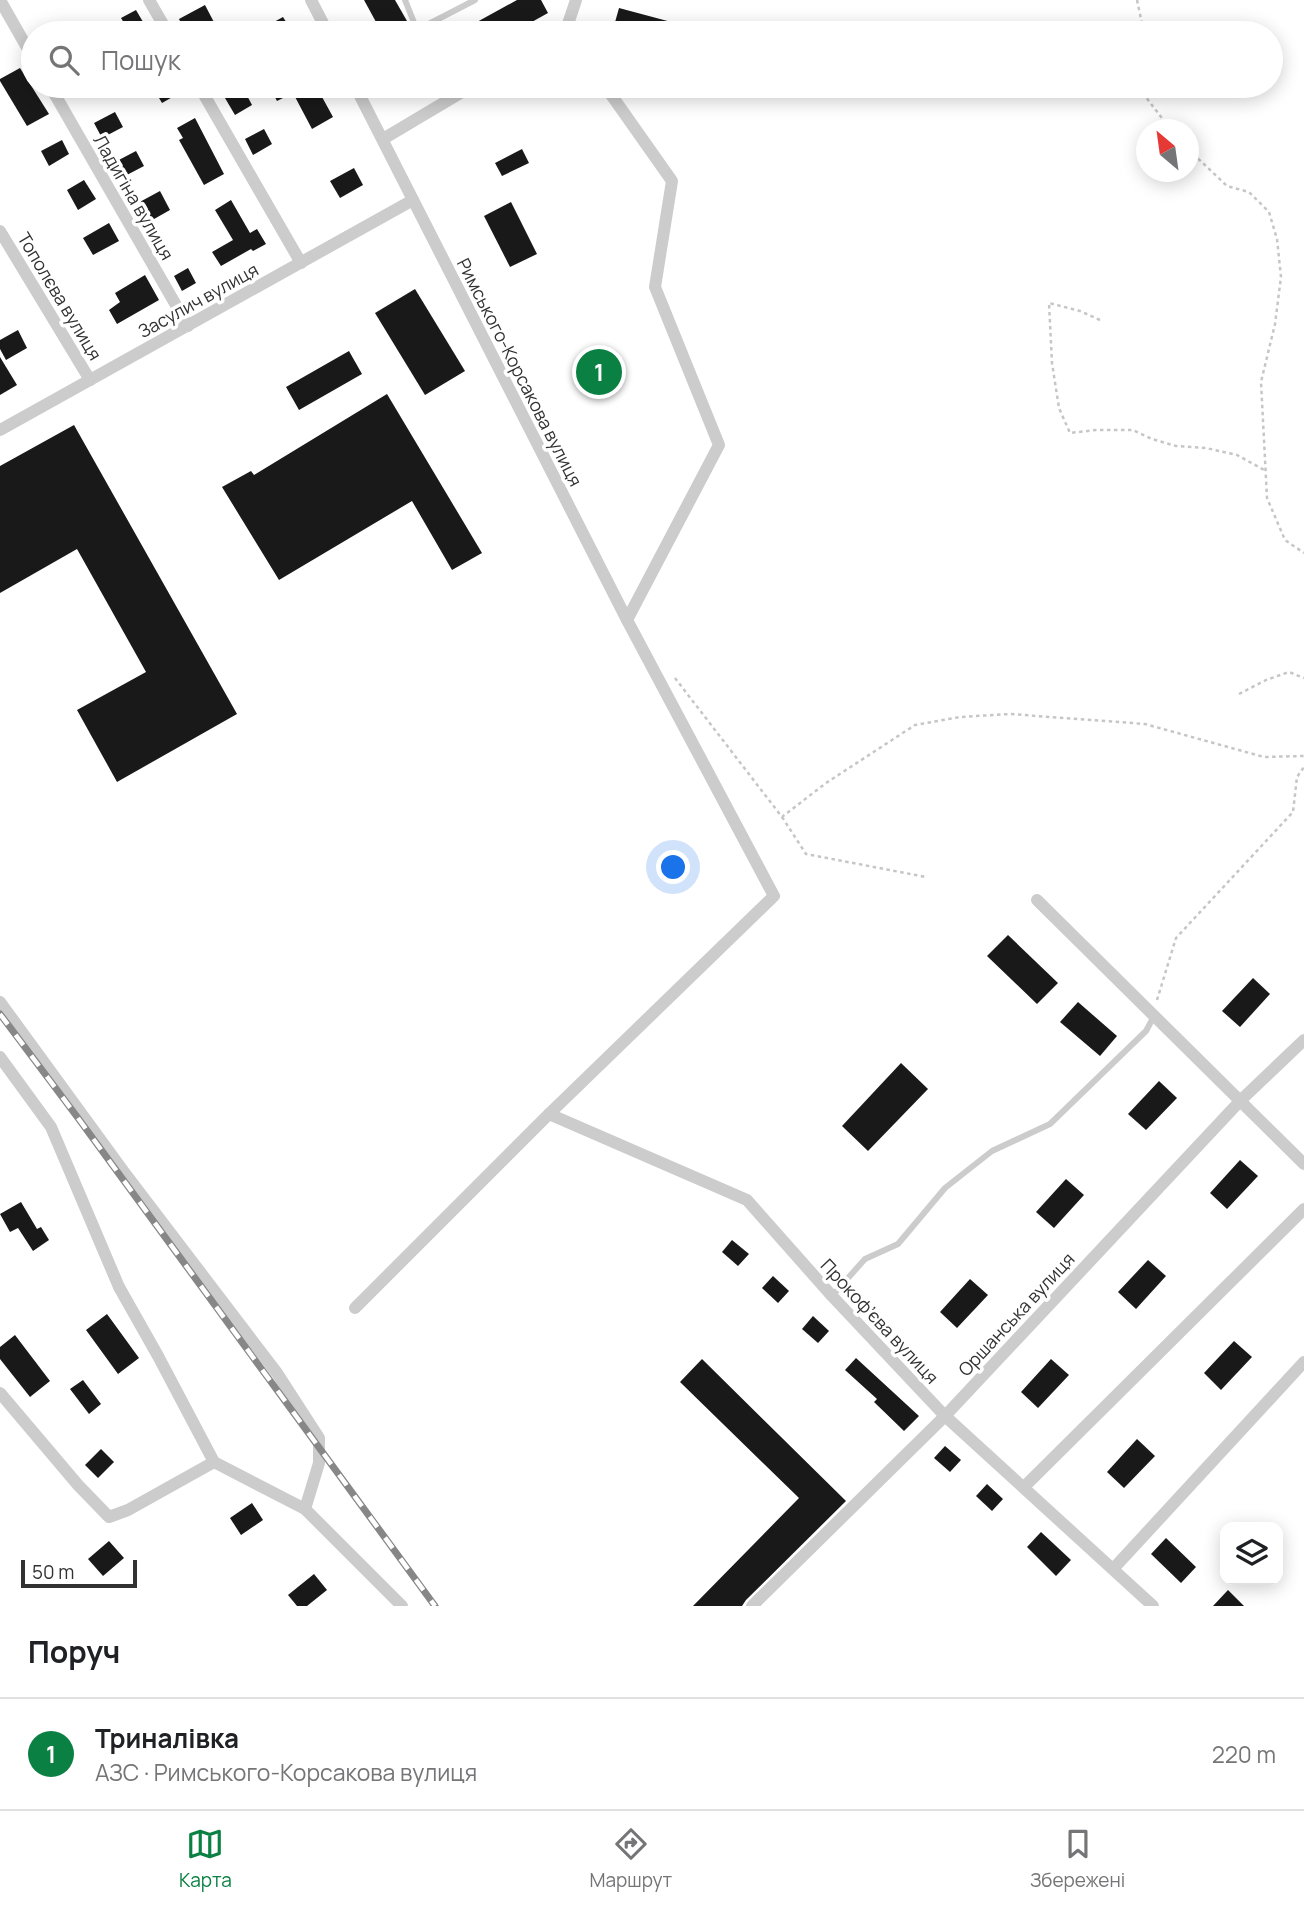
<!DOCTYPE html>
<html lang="uk">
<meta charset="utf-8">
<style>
:root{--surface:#fff;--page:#f6f6f6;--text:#202124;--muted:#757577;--line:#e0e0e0;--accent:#0b8043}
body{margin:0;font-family:Manrope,sans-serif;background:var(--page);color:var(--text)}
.controls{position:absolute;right:21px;bottom:21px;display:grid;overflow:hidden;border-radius:14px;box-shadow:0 4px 18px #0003}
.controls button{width:63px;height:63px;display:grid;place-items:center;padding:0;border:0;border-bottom:2px solid var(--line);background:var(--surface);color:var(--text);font:35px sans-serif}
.compass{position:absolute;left:1136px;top:119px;width:63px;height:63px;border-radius:50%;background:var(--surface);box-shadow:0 4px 18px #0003;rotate:331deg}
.scale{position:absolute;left:21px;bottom:18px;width:116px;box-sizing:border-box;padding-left:7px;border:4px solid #323232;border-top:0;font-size:19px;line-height:24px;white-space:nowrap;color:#323232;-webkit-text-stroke:5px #fff;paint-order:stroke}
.you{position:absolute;left:674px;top:868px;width:24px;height:24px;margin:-18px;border:5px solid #fff;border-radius:50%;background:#1a73e8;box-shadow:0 0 0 10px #1a73e833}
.badge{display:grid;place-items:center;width:46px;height:46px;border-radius:50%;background:var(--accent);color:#fff;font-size:23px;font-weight:700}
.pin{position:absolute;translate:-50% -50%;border:4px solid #fff;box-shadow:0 2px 7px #0006}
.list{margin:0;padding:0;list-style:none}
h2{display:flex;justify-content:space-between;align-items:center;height:91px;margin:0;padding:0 28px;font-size:30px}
h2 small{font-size:23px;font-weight:400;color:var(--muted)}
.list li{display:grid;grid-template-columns:46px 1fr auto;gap:21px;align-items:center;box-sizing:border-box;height:112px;padding:0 28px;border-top:2px solid var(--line)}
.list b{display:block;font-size:26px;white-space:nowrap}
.list p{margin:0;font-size:23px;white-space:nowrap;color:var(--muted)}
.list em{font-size:23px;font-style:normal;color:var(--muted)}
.icon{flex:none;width:38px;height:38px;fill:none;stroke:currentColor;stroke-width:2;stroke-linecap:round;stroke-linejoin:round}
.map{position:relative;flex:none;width:1304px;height:1606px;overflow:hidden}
.search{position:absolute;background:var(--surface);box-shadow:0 4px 18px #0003;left:21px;right:21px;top:21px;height:77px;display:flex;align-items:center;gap:18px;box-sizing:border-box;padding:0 24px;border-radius:38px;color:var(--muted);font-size:26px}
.sheet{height:203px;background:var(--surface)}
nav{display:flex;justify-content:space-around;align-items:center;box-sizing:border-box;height:98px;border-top:2px solid var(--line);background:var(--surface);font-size:19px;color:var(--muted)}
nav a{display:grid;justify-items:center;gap:4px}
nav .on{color:var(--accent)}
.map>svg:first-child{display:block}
.building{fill:#191919}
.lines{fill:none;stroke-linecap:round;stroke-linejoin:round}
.path{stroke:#c6c6c6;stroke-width:2.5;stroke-dasharray:3.5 3.5;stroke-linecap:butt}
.lane{stroke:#ccc;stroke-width:6}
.street{stroke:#ccc;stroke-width:12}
.rail-casing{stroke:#878787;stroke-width:7}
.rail{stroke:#fff;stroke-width:4.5;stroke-dasharray:13;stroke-linecap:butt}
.labels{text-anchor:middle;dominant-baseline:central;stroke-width:7;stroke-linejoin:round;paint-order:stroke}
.street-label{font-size:18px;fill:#323232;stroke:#fff}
</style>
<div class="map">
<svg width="1304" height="1606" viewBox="0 0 1304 1606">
<rect width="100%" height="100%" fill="#fff"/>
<!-- building -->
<g class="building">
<polygon points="364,0 395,0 407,21 382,33"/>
<polygon points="517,0 541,0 548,13 512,33 457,33"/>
<polygon points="205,5 217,28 207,33 186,33 179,19"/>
<polygon points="619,8 675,23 673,33 612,33"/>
<polygon points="136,10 146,27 136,33 130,33 121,18"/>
<polygon points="283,17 293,33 254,33"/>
<polygon points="20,68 49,114 27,126 0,81 0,79"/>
<polygon points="152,86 190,86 190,87 162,103"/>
<polygon points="280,86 316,86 333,117 312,129 293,93 277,101 271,90"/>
<polygon points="243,88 252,105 235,115 225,98"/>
<polygon points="115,112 123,127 102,138 94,123"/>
<polygon points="195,118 224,174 204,185 179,140 183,138 177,128"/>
<polygon points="264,129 272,144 253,155 245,139"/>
<polygon points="62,140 69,154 49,166 41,151"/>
<polygon points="522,149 529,163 502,176 495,163"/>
<polygon points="136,151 144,166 123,177 115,162"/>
<polygon points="354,168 363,185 340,198 330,181"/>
<polygon points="84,180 96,199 78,210 67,190"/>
<polygon points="160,191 170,210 147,223 136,204"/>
<polygon points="231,200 250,233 257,229 266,244 253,251 251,249 221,266 212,252 233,240 215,210"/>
<polygon points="511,202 537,254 510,267 484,216"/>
<polygon points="109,223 119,241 93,255 83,238"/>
<polygon points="188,268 196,283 182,291 174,276"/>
<polygon points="145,275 159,300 117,324 109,310 120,302 115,293"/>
<polygon points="415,289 465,371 425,395 375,313"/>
<polygon points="18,330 27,348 6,360 0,349 0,340"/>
<polygon points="349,351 362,374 299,410 286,387"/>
<polygon points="0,357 17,385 0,395"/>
<polygon points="387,394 482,553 452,570 412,501 279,580 222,487 251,471 254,475"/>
<polygon points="74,425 237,714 117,782 77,710 146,672 77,549 0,593 0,466"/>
<polygon points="1008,935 1058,983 1037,1004 987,956"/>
<polygon points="1253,978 1270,994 1240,1027 1222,1011"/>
<polygon points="1078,1002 1117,1036 1100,1056 1060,1022"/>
<polygon points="901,1063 928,1089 868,1151 842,1126"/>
<polygon points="1159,1081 1177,1098 1146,1130 1128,1114"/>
<polygon points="1240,1160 1258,1176 1227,1209 1210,1193"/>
<polygon points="1066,1179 1084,1195 1054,1228 1036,1212"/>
<polygon points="21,1202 37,1229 41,1227 49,1240 33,1251 18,1228 10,1232 0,1214"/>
<polygon points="732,1240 749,1254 738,1266 722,1252"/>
<polygon points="1148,1260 1166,1276 1136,1309 1118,1292"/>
<polygon points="773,1276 789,1291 778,1303 762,1288"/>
<polygon points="970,1279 988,1295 957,1328 940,1312"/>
<polygon points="107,1314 139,1358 118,1374 86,1330"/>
<polygon points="813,1316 829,1331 818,1343 802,1329"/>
<polygon points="15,1335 50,1381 30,1397 0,1359 0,1347"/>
<polygon points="1234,1341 1252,1357 1221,1390 1204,1373"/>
<polygon points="856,1358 919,1416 904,1431 874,1402 877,1399 845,1370"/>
<polygon points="702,1359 846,1501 746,1600 742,1606 693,1606 799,1498 680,1382"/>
<polygon points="1051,1359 1069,1375 1038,1408 1021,1392"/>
<polygon points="83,1380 101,1404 89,1414 70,1389"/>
<polygon points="1137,1439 1155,1456 1124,1488 1107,1472"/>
<polygon points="945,1446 961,1460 950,1472 934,1458"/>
<polygon points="101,1449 114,1462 98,1478 85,1465"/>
<polygon points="987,1484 1003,1499 992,1511 976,1496"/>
<polygon points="252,1503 263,1520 241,1535 230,1518"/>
<polygon points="1041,1532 1071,1560 1056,1576 1027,1547"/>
<polygon points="1166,1538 1196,1567 1181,1583 1151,1554"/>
<polygon points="109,1541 124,1558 103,1576 88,1559"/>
<polygon points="314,1574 327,1590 307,1606 297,1606 288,1595"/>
<polygon points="1228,1590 1244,1606 1213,1606"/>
</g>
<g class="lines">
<!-- path -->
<g class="path">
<polyline points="1137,0 1144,33"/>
<polyline points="1142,86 1142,92 1171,130"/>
<polyline points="1188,149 1227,186 1249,192 1269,212 1277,239 1281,277 1275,324 1261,382 1267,498 1285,540 1304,553"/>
<polyline points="1100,320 1080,311 1049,303 1052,363 1059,408 1070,433 1096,430 1133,430 1152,439 1176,446 1206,448 1237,455 1266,471"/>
<polyline points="675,678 782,817 826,783 915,725 960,717 1010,714 1145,724 1264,757 1304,756"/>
<polyline points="1239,694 1266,680 1289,672 1304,678"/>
<polyline points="782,817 806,854 926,877"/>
<polyline points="1157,1000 1176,938 1293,812 1297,777 1304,767"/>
</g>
<!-- lane -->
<g class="lane">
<polyline points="405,0 417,30 475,0"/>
<polyline points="832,1296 865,1259 898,1244 945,1188 992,1151 1050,1124 1146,1031 1154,1016"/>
</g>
<!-- street -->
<g class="street">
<polyline points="0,0 33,58"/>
<polyline points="149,0 168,33"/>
<polyline points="311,0 328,33"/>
<polyline points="561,33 566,30 576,0"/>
<polyline points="50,86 188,326"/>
<polyline points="199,86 301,263"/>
<polyline points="355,86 627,620 774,896 549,1114 747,1200 832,1296 945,1416 1153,1606"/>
<polyline points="605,86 672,181 655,287 719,445 627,620"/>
<polyline points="383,139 472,86"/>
<polyline points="0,231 90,380"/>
<polyline points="0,430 413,200"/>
<polyline points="1037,900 1304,1164"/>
<polyline points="0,1002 124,1172 277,1373 319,1438 319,1463 305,1509"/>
<polyline points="0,1057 51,1127 119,1287 158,1356 214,1462 305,1509 402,1606"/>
<polyline points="355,1308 549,1114"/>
<polyline points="0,1393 78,1485 109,1517 128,1510 214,1462"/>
<polyline points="1024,1487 1304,1209"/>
<polyline points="1114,1568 1304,1362"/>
<polyline points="752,1606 945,1416 1241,1100 1304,1040"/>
</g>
<defs>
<polyline id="rail" points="0,1014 78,1118 435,1606"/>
</defs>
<!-- rail casing -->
<use href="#rail" class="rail-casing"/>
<!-- rail -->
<use href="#rail" class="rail"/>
</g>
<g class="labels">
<!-- street labels -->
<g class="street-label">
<text transform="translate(134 197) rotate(60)">Ладигіна вулиця</text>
<text transform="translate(60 296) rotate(59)">Тополєва вулиця</text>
<text transform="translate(198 300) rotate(-29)">Засулич вулиця</text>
<text transform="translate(520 372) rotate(63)">Римського-Корсакова вулиця</text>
<text transform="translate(1016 1314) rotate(-47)">Оршанська вулиця</text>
<text transform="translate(880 1321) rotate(47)">Прокоф’єва вулиця</text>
</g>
</g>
</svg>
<div class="controls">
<button><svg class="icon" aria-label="layers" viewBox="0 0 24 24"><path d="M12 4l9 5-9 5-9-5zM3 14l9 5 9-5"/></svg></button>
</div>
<svg class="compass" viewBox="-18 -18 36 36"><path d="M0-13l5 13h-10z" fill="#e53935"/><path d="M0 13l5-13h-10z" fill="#757577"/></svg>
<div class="scale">50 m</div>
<div class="you"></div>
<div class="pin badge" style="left:599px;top:372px">1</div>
<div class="search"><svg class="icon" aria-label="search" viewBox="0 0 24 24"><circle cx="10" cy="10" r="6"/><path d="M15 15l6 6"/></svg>Пошук</div>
</div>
<section class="sheet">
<h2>Поруч<small></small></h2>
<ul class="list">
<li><span class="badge">1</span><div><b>Триналівка</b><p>АЗС · Римського-Корсакова вулиця</p></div><em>220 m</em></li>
</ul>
</section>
<nav>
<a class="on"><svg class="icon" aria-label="map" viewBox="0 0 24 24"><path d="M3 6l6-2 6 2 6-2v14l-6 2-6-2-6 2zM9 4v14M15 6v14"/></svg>Карта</a>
<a><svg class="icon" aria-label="directions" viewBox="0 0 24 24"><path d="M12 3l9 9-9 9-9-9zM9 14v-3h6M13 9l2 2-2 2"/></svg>Маршрут</a>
<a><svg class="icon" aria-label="saved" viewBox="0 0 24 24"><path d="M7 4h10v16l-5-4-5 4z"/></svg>Збережені</a>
</nav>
